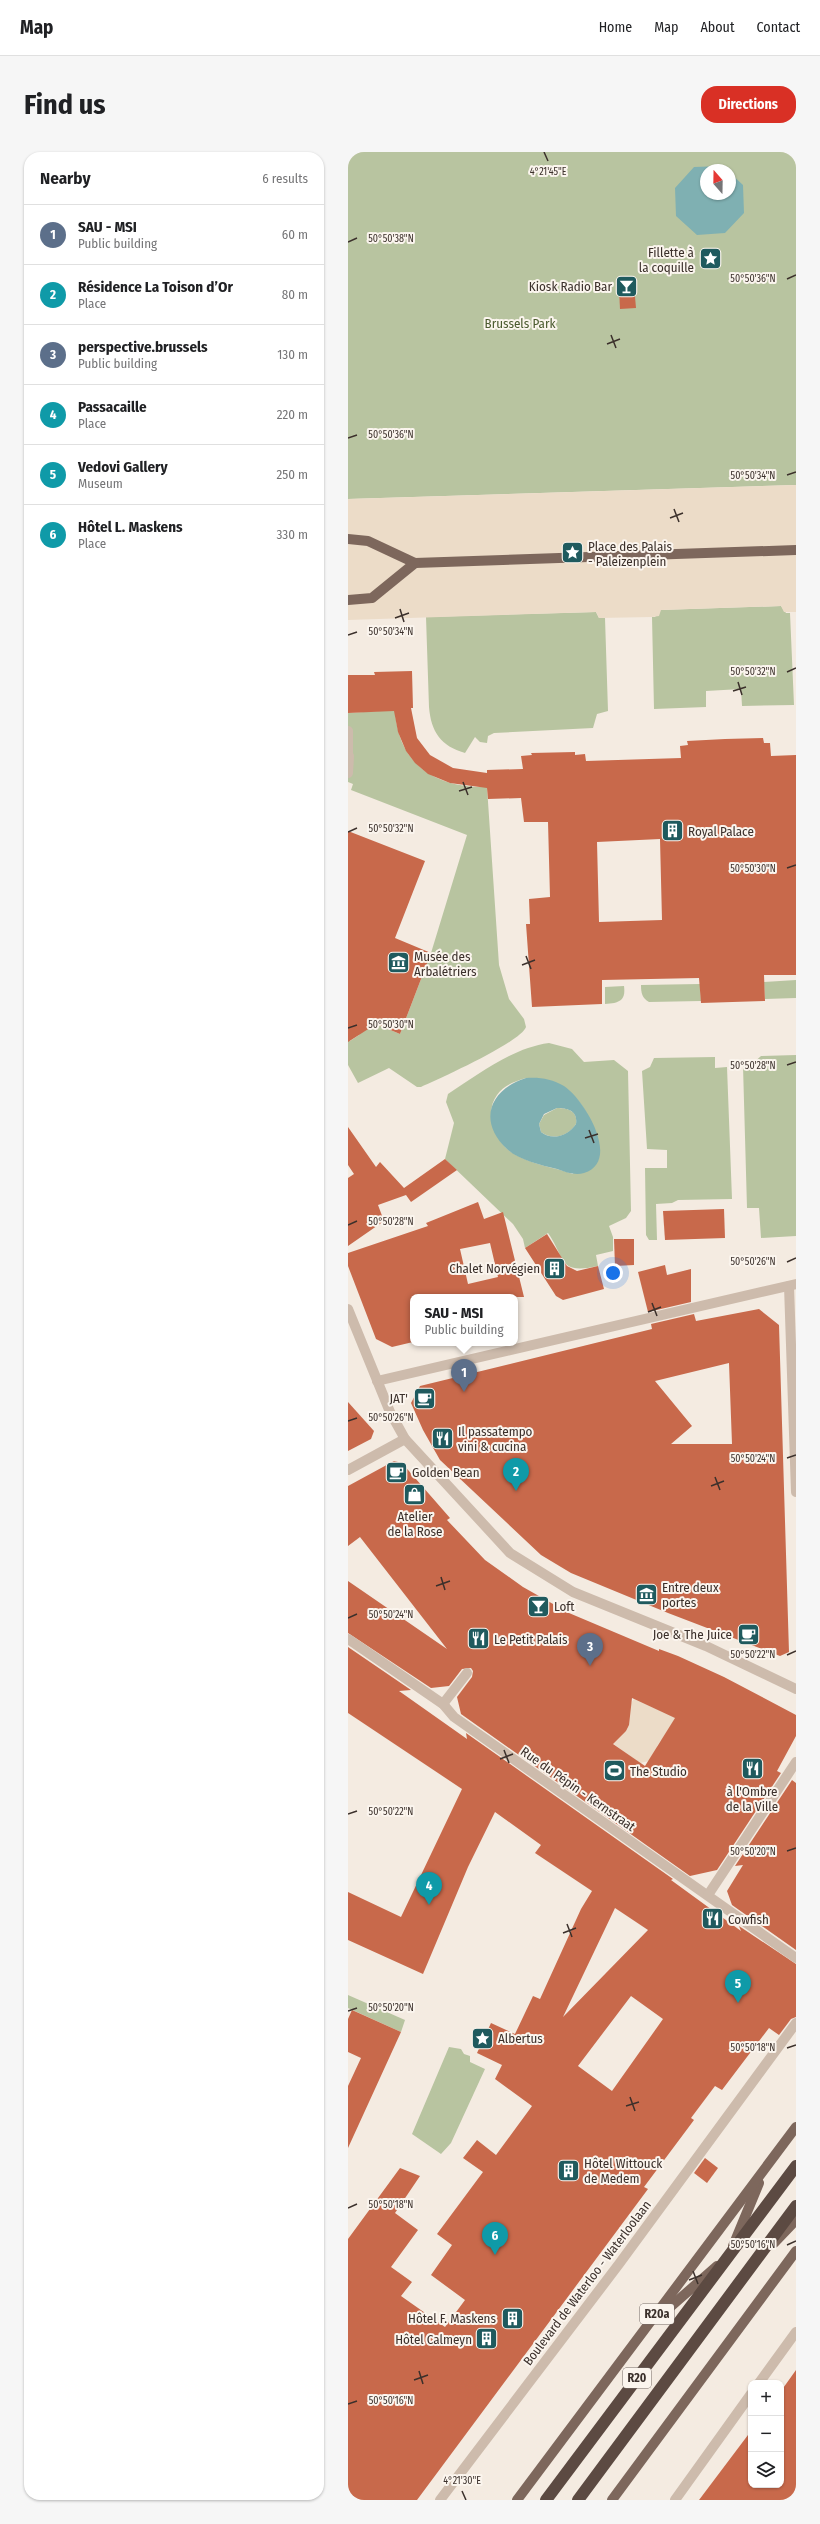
<!DOCTYPE html>
<meta charset="utf-8">
<style>
:root{--surface:#fff;--page:#f6f6f6;--text:#202124;--muted:#757577;--line:#e0e0e0;--accent:#d93025}
body{margin:0;font-family:"Fira Sans Condensed",sans-serif;background:var(--page);color:var(--text)}
.controls{position:absolute;right:12px;bottom:12px;display:grid;overflow:hidden;border-radius:8px;box-shadow:0 1px 3px #0004}
.controls button{width:36px;height:36px;display:grid;place-items:center;padding:0;border:0;border-bottom:1px solid var(--line);background:var(--surface);color:var(--text);font:20px sans-serif}
.compass{position:absolute;left:352px;top:12px;width:36px;height:36px;border-radius:50%;background:var(--surface);box-shadow:0 1px 3px #0004;rotate:340deg}
.you{position:absolute;left:265px;top:1121px;width:14px;height:14px;margin:-10px;border:3px solid #fff;border-radius:50%;background:#1a73e8;box-shadow:0 0 0 6px #1a73e833}
.badge{display:grid;place-items:center;width:26px;height:26px;border-radius:50%;background:var(--accent);color:#fff;font-size:13px;font-weight:700}
.pin{position:absolute;translate:-50% -33px;filter:drop-shadow(0 1px 2px #0008)}
.pin::after{content:'';position:absolute;top:21px;width:14px;height:12px;background:inherit;clip-path:polygon(0 0,100% 0,50% 100%)}
.popup{position:absolute;left:62px;top:1142px;width:108px;height:52px;box-sizing:border-box;display:grid;place-content:center;border-radius:8px;background:var(--surface);filter:drop-shadow(0 1px 3px #0005);font-size:13px;white-space:nowrap;color:var(--muted)}
.popup b{font-size:15px;color:var(--text)}
.popup::after{content:'';position:absolute;left:50%;top:100%;margin-left:-8px;border:8px solid transparent;border-top-color:var(--surface)}
.list{margin:0;padding:0;list-style:none}
h2{display:flex;justify-content:space-between;align-items:center;height:52px;margin:0;padding:0 16px;font-size:17px}
h2 small{font-size:13px;font-weight:400;color:var(--muted)}
.list li{display:grid;grid-template-columns:26px 1fr auto;gap:12px;align-items:center;box-sizing:border-box;height:60px;padding:0 16px;border-top:1px solid var(--line)}
.list b{display:block;font-size:15px;white-space:nowrap}
.list p{margin:0;font-size:13px;white-space:nowrap;color:var(--muted)}
.list em{font-size:13px;font-style:normal;color:var(--muted)}
.icon{flex:none;width:22px;height:22px;fill:none;stroke:currentColor;stroke-width:2;stroke-linecap:round;stroke-linejoin:round}
.map{position:relative;flex:none;width:448px;height:2348px;overflow:hidden;border-radius:16px}
header{display:flex;align-items:center;gap:24px;box-sizing:border-box;height:56px;padding:0 20px;background:var(--surface);border-bottom:1px solid var(--line)}
header strong{font-size:19px}
nav{display:flex;gap:22px;margin-inline-start:auto;font-size:14px}
.intro{display:flex;align-items:center;justify-content:space-between;box-sizing:border-box;height:96px;padding:0 24px}
h1{margin:0;font-size:28px}
.button{padding:10px 18px;border-radius:16px;background:var(--accent);color:#fff;font-size:14px;font-weight:700}
main{display:flex;gap:24px;padding:0 24px}
aside{flex:1;background:var(--surface);border-radius:16px;box-shadow:0 1px 3px #0004}
.map>svg:first-child{display:block}
.green{fill:#b8c4a0;fill-rule:evenodd}
.plaza{fill:#ecdcc8}
.water{fill:#7fb0b2;fill-rule:evenodd}
.building{fill:#c8694b;fill-rule:evenodd}
.lines{fill:none;stroke-linecap:round;stroke-linejoin:round}
.minor{stroke:#cdbbac;stroke-width:10}
.major{stroke:#7d675c;stroke-width:10}
.highway{stroke:#5c4a42;stroke-width:12}
.ticks{fill:none;stroke:#3b302b;stroke-width:1.5}
.labels{text-anchor:middle;dominant-baseline:central;stroke-width:4;stroke-linejoin:round;paint-order:stroke}
.shield{fill:#fbf5ee;stroke:#756b66;stroke-width:1}
.shield-label{font-size:12px;font-weight:bold;fill:#3b302b}
.poi-label{font-size:13px;fill:#3b302b;stroke:#fbf5ee;text-anchor:start}
.park-label{font-size:13px;fill:#4a5a2e;stroke:#fbf5ee}
.street-label{font-size:13px;fill:#3b302b;stroke:#fbf5ee}
.ticks-label{font-size:10px;text-anchor:middle;fill:#3b302b;stroke:#fbf5ee;stroke-width:4;stroke-linejoin:round;paint-order:stroke}
</style>
<header>
<strong>Map</strong>
<nav><a>Home</a><a>Map</a><a>About</a><a>Contact</a></nav>
</header>
<div class="intro"><h1>Find us</h1><a class="button">Directions</a></div>
<main>
<aside>
<h2>Nearby<small>6 results</small></h2>
<ul class="list">
<li><span class="badge" style="background:#5c6f8a">1</span><div><b>SAU - MSI</b><p>Public building</p></div><em>60 m</em></li>
<li><span class="badge" style="background:#0f9aa8">2</span><div><b>Résidence La Toison d’Or</b><p>Place</p></div><em>80 m</em></li>
<li><span class="badge" style="background:#5c6f8a">3</span><div><b>perspective.brussels</b><p>Public building</p></div><em>130 m</em></li>
<li><span class="badge" style="background:#0f9aa8">4</span><div><b>Passacaille</b><p>Place</p></div><em>220 m</em></li>
<li><span class="badge" style="background:#0f9aa8">5</span><div><b>Vedovi Gallery</b><p>Museum</p></div><em>250 m</em></li>
<li><span class="badge" style="background:#0f9aa8">6</span><div><b>Hôtel L. Maskens</b><p>Place</p></div><em>330 m</em></li>
</ul>
</aside>
<div class="map">
<svg width="448" height="2348" viewBox="0 0 448 2348">
<rect width="100%" height="100%" fill="#f4ebe1"/>
<!-- green -->
<g class="green">
<path d="M0,0H448V333L0,347ZM358,18H382V42H358Z"/>
<polygon points="433,454 438,461 442,461 446,553 394,554 393,537 358,539 358,555 306,557 304,465 307,465 312,458"/>
<path d="M248,460L251,466H257L260,559L249,562L245,576L146,581L140,584L139,591L132,590L127,585L117,601C93,594 83,580 81,555L78,465Z"/>
<path d="M47,558C50,613 88,636 139,635L151,813L161,847L176,867L178,875C173,890 91,927 73,935H69L41,916L10,931L0,913V885L2,889L11,883L18,868L52,882L83,801L119,683L3,638L5,632L0,630V561Z"/>
<polygon points="448,828 448,846 417,847 416,830"/>
<path d="M352,832L353,849L301,850C294,846 293,841 293,833Z"/>
<path d="M276,834C278,849 271,851 257,852V835Z"/>
<path d="M201,891L224,897L236,910L266,908L280,919L283,1059L278,1066L261,1074L265,1085V1099L248,1103L250,1114C210,1123 218,1107 200,1081L177,1096L175,1087L165,1072L97,1007L106,971L98,950L100,942C131,922 164,896 201,891ZM178,926C188,926 194,928 203,931C227,941 233,949 244,972L225,1022C205,1015 181,1012 163,1000C147,989 136,960 149,943C155,933 168,929 178,926Z"/>
<polygon points="448,903 448,1084 413,1086 411,1056 399,1056 395,914 403,913 413,904"/>
<polygon points="367,905 367,916 379,915 384,1047 330,1048 324,1051 308,1052 309,1088 301,1088 298,1083 297,1016 319,1016 319,998 299,997 294,919 302,915 306,906"/>
<path d="M209,956C220,956 230,959 228,972C220,984 205,989 193,980L191,972L196,963Z"/>
<polygon points="0,1843 57,1868 53,1880 0,1856"/>
<polygon points="101,1895 113,1897 116,1902 122,1904 122,1910 137,1917 103,1991 93,2002 64,1982"/>
</g>
<!-- plaza -->
<g class="plaza">
<polygon points="448,333 448,460 436,460 433,454 313,458 311,464 304,465 251,466 248,460 0,468 0,347"/>
<polygon points="286,1547 344,1573 318,1591 313,1588 309,1594 311,1596 301,1609 292,1611 256,1585 268,1586 278,1579 281,1573 281,1554"/>
</g>
<!-- water -->
<g class="water">
<polygon points="374,14 378,18 358,18 358,42 382,42 382,21 395,33 396,61 377,81 349,83 328,64 327,36 346,15"/>
<path d="M178,926C192,925 204,927 216,934C236,947 274,1009 236,1021C227,1024 218,1020 209,1017C193,1013 171,1008 159,997C129,969 142,937 178,926ZM209,956C220,956 230,959 228,972C220,984 204,989 193,980L191,972L196,962Z"/>
</g>
<!-- building -->
<g class="building">
<polygon points="275,124 286,133 288,156 272,157 271,137"/>
<path d="M64,519L65,556H63L69,586L82,603L105,616L139,621V618L175,617L173,604L184,603L183,601L227,600V603L237,602L238,609L333,606L332,594L340,593L339,589L377,587L415,586L416,591H422L423,604L448,603V823H416L417,849L353,851L351,826L254,828V852L184,855L178,772H182L181,747L202,745L200,670H176L173,646L140,647L139,636L102,631L80,622L67,611L58,599L50,580L46,559L0,561V523H27L26,520ZM312,687L314,768L251,770L249,690Z"/>
<polygon points="0,679 77,709 47,786 83,801 52,882 28,872 0,890"/>
<polygon points="0,975 28,1015 32,1010 56,1036 97,1007 109,1018 63,1050 58,1043 30,1053 36,1069 0,1094 0,1026 6,1022 0,1013"/>
<path d="M130,1050L136,1067L155,1060L176,1145H65V1190L44,1195L28,1187L0,1114V1101L80,1074L78,1071ZM142,1091L150,1125L120,1132L112,1097Z"/>
<polygon points="376,1057 377,1086 317,1088 315,1059"/>
<polygon points="199,1082 219,1114 229,1119 250,1114 256,1137 215,1148 208,1144 177,1096"/>
<polygon points="266,1087 286,1087 286,1113 267,1114"/>
<polygon points="317,1113 319,1123 343,1117 343,1150 300,1160 290,1120"/>
<path d="M411,1157L431,1173L441,1500L432,1504L320,1461L223,1421L193,1403L92,1308L75,1278L63,1251L72,1234L304,1177L303,1172L346,1162L348,1169ZM381,1211L384,1292H323L344,1274L307,1229Z"/>
<polygon points="0,1250 26,1279 23,1287 0,1299"/>
<path d="M46,1309L54,1311L102,1366L99,1368L137,1408L175,1435L221,1461L311,1499V1497L330,1504L376,1525L448,1563V1584L429,1619L433,1621L369,1718L342,1724L113,1562L109,1545L124,1525L125,1519L123,1516L114,1517L101,1534L83,1536L0,1481V1429L99,1497L12,1385L0,1394V1334ZM284,1546L327,1566L297,1614L265,1592L278,1579L281,1573Z"/>
<path d="M0,1495L63,1538L51,1539L119,1587L118,1581L325,1727L323,1728L393,1779L391,1774L448,1812V1865L443,1867L431,1883L421,1876L374,1938L367,1934L343,1966L346,1968L296,2035L300,2037L69,2348H0V2087L52,2016L72,2024L47,2061L70,2078L43,2115L64,2130L53,2144L97,2175L117,2148L83,2123L104,2093L89,2082L135,2020L115,2006L129,1988L148,2003L184,1954L147,1927L154,1913L129,1901L143,1871L167,1882L185,1844L192,1847L233,1757L244,1739L187,1701L193,1693L147,1660L120,1715L75,1822L0,1788V1740L53,1765L114,1637L0,1561ZM267,1756L300,1778L215,1865ZM283,1844L315,1867L264,1939L230,1914Z"/>
<polygon points="444,1628 448,1631 448,1798 384,1753 379,1739 395,1713 387,1714"/>
<polygon points="4,1858 53,1880 0,1996 0,1934 13,1906 0,1900 0,1867"/>
<polygon points="357,2006 370,2016 359,2031 346,2021"/>
<polygon points="448,2218 448,2348 351,2348 403,2279 403,2333 433,2333 433,2239"/>
</g>
<g class="lines">
<!-- minor -->
<g class="minor">
<polyline points="0,579 0,604"/>
<polyline points="0,621 1,604"/>
<polyline points="441,1134 448,1340"/>
<polyline points="0,1157 42,1260 57,1287 162,1401 225,1440 358,1494 448,1537"/>
<polyline points="29,1229 448,1132"/>
<polyline points="0,1318 57,1287"/>
<polyline points="0,1487 95,1552 106,1565 448,1806"/>
<polyline points="95,1552 119,1521"/>
<polyline points="360,1743 448,1610"/>
<polyline points="411,2231 448,2180"/>
<polyline points="92,2348 271,2112 448,1871"/>
<polyline points="327,2348 403,2242"/>
</g>
<!-- major -->
<g class="major">
<polyline points="0,387 20,389 67,411 448,398"/>
<polyline points="0,448 24,446 67,411"/>
<polyline points="426,2091 448,2068"/>
<polyline points="385,2094 411,2031"/>
<polyline points="312,2164 369,2114"/>
<polyline points="169,2348 448,1975"/>
<polyline points="264,2348 448,2099"/>
</g>
<!-- highway -->
<g class="highway">
<polyline points="198,2348 448,2014"/>
<polyline points="230,2348 448,2054"/>
</g>
</g>
<!-- ticks -->
<path class="ticks" d="M196,0L200,9M0,90L9,86M439,127L448,123M263,183L268,196M259,192L272,187M0,286L9,283M439,323L448,320M326,357L331,370M322,366L335,361M52,457L56,470M47,466L61,461M0,483L9,480M439,520L448,516M390,530L394,543M385,539L398,535M115,630L120,643M111,639L124,635M0,680L9,676M439,716L448,713M178,804L183,817M174,813L187,808M0,876L9,873M439,913L448,910M241,978L246,991M237,986L250,982M0,1073L9,1069M439,1110L448,1106M304,1151L309,1164M300,1160L313,1155M0,1269L9,1266M439,1306L448,1303M367,1325L372,1338M363,1334L376,1329M93,1425L97,1438M88,1434L102,1429M0,1466L9,1462M439,1503L448,1499M156,1598L161,1611M152,1607L165,1602M0,1662L9,1659M439,1699L448,1696M219,1772L224,1785M215,1781L228,1776M0,1859L9,1856M439,1896L448,1893M282,1945L287,1959M278,1954L291,1950M0,2056L9,2052M439,2093L448,2089M345,2119L350,2132M341,2128L354,2123M71,2219L75,2232M66,2228L80,2223M0,2252L9,2249M114,2339L118,2348"/>
<!-- icons -->
<defs>
<symbol id="sight-square" viewBox="-11 -11 22 22"><rect x="-9" y="-9" width="18" height="18" rx="4" fill="#1f5a5e" stroke="#fbf5ee"/><path d="M0-6L1.8-2.2L6-1.7L2.9 1.2L3.7 5.4L0 3.3L-3.7 5.4L-2.9 1.2L-6-1.7L-1.8-2.2Z" fill="#fff"/></symbol>
<symbol id="bar-square" viewBox="-11 -11 22 22"><rect x="-9" y="-9" width="18" height="18" rx="4" fill="#1f5a5e" stroke="#fbf5ee"/><path d="M-6-5H6L.8 .8V4.5H3.5V6h-7V4.5H-.8V.8Z" fill="#fff"/></symbol>
<symbol id="building-square" viewBox="-11 -11 22 22"><rect x="-9" y="-9" width="18" height="18" rx="4" fill="#1f5a5e" stroke="#fbf5ee"/><path d="M-4-6H4V6H1V3H-1V6H-4ZM-2.5-4.3h1.7v1.8h-1.7ZM.8-4.3h1.7v1.8H.8ZM-2.5-1h1.7V.8h-1.7ZM.8-1h1.7V.8H.8Z" fill="#fff"/></symbol>
<symbol id="museum-square" viewBox="-11 -11 22 22"><rect x="-9" y="-9" width="18" height="18" rx="4" fill="#1f5a5e" stroke="#fbf5ee"/><path d="M0-6L6-3V-2H-6V-3ZM-5-1h2V3h-2ZM-1-1h2V3h-2ZM3-1h2V3H3ZM-6 4H6V6H-6Z" fill="#fff"/></symbol>
<symbol id="cafe-square" viewBox="-11 -11 22 22"><rect x="-9" y="-9" width="18" height="18" rx="4" fill="#1f5a5e" stroke="#fbf5ee"/><path d="M-5.5-4.5H6V0H3Q3 3.5 0 3.5H-2.5Q-5.5 3.5-5.5 0ZM3-3.2v2h1.7v-2ZM-6 4.5H4V6H-6Z" fill="#fff"/></symbol>
<symbol id="restaurant-square" viewBox="-11 -11 22 22"><rect x="-9" y="-9" width="18" height="18" rx="4" fill="#1f5a5e" stroke="#fbf5ee"/><path d="M-5-6h1v4h1v-4h1v4h1v-4h1v5L-1.5 .5V6h-2V.5L-5-1ZM5-6V6H3V1.5H1.5Q1.5-4 5-6Z" fill="#fff"/></symbol>
<symbol id="shop-square" viewBox="-11 -11 22 22"><rect x="-9" y="-9" width="18" height="18" rx="4" fill="#1f5a5e" stroke="#fbf5ee"/><path d="M-5-2.5h2.3a2.7 3.5 0 0 1 5.4 0H5L5.5 6h-11ZM-1.5-2.5h3a1.5 2.3 0 0 0-3 0Z" fill="#fff"/></symbol>
<symbol id="stadium-square" viewBox="-11 -11 22 22"><rect x="-9" y="-9" width="18" height="18" rx="4" fill="#1f5a5e" stroke="#fbf5ee"/><path d="M0-5a6.5 5 0 1 0 0 10a6.5 5 0 1 0 0-10ZM-3.5-1.8h7v3.6h-7Z" fill="#fff"/></symbol>
</defs>
<g fill-rule="evenodd">
<use href="#sight-square" x="350" y="94" width="25" height="25"/>
<use href="#bar-square" x="266" y="122" width="25" height="25"/>
<use href="#sight-square" x="212" y="388" width="25" height="25"/>
<use href="#building-square" x="312" y="666" width="25" height="25"/>
<use href="#museum-square" x="38" y="798" width="25" height="25"/>
<use href="#building-square" x="194" y="1104" width="25" height="25"/>
<use href="#cafe-square" x="64" y="1234" width="25" height="25"/>
<use href="#restaurant-square" x="82" y="1274" width="25" height="25"/>
<use href="#cafe-square" x="36" y="1308" width="25" height="25"/>
<use href="#shop-square" x="54" y="1330" width="25" height="25"/>
<use href="#museum-square" x="286" y="1430" width="25" height="25"/>
<use href="#bar-square" x="178" y="1442" width="25" height="25"/>
<use href="#cafe-square" x="388" y="1470" width="25" height="25"/>
<use href="#restaurant-square" x="118" y="1474" width="25" height="25"/>
<use href="#restaurant-square" x="392" y="1604" width="25" height="25"/>
<use href="#stadium-square" x="254" y="1606" width="25" height="25"/>
<use href="#restaurant-square" x="352" y="1754" width="25" height="25"/>
<use href="#sight-square" x="122" y="1874" width="25" height="25"/>
<use href="#building-square" x="208" y="2006" width="25" height="25"/>
<use href="#building-square" x="152" y="2154" width="25" height="25"/>
<use href="#building-square" x="126" y="2174" width="25" height="25"/>
</g>
<g class="labels">
<!-- shield labels -->
<g class="shield">
<rect x="292" y="2152" width="34" height="20" rx="3"/>
<rect x="275" y="2216" width="28" height="20" rx="3"/>
</g>
<g class="shield-label">
<text x="309" y="2162">R20a</text>
<text x="289" y="2226">R20</text>
</g>
<!-- poi labels -->
<g class="poi-label">
<text x="346" y="100" text-anchor="end">Fillette à<tspan x="346" dy="15">la coquille</tspan></text>
<text x="264" y="134" text-anchor="end">Kiosk Radio Bar</text>
<text x="240" y="394">Place des Palais<tspan x="240" dy="15">- Paleizenplein</tspan></text>
<text x="340" y="679">Royal Palace</text>
<text x="66" y="804">Musée des<tspan x="66" dy="15">Arbalétriers</tspan></text>
<text x="192" y="1116" text-anchor="end">Chalet Norvégien</text>
<text x="60" y="1246" text-anchor="end">JAT'</text>
<text x="110" y="1279">Il passatempo<tspan x="110" dy="15">vini &amp; cucina</tspan></text>
<text x="64" y="1320">Golden Bean</text>
<text x="67" y="1364" text-anchor="middle">Atelier<tspan x="67" dy="15">de la Rose</tspan></text>
<text x="314" y="1435">Entre deux<tspan x="314" dy="15">portes</tspan></text>
<text x="206" y="1454">Loft</text>
<text x="384" y="1482" text-anchor="end">Joe &amp; The Juice</text>
<text x="146" y="1487">Le Petit Palais</text>
<text x="282" y="1619">The Studio</text>
<text x="404" y="1639" text-anchor="middle">à l'Ombre<tspan x="404" dy="15">de la Ville</tspan></text>
<text x="380" y="1767">Cowfish</text>
<text x="150" y="1886">Albertus</text>
<text x="236" y="2011">Hôtel Wittouck<tspan x="236" dy="15">de Medem</tspan></text>
<text x="148" y="2166" text-anchor="end">Hôtel F. Maskens</text>
<text x="124" y="2187" text-anchor="end">Hôtel Calmeyn</text>
</g>
<!-- park labels -->
<g class="park-label">
<text x="172" y="171">Brussels Park</text>
</g>
<!-- street labels -->
<g class="street-label">
<text transform="translate(230 1637) rotate(35)">Rue du Pépin - Kernstraat</text>
<text transform="translate(239 2131) rotate(-53)">Boulevard de Waterloo - Waterloolaan</text>
</g>
</g>
<g class="ticks-label">
<text x="200" y="23">4°21'45"E</text>
<text x="43" y="90">50°50'38"N</text>
<text x="405" y="130">50°50'36"N</text>
<text x="43" y="286">50°50'36"N</text>
<text x="405" y="327">50°50'34"N</text>
<text x="43" y="483">50°50'34"N</text>
<text x="405" y="523">50°50'32"N</text>
<text x="43" y="680">50°50'32"N</text>
<text x="405" y="720">50°50'30"N</text>
<text x="43" y="876">50°50'30"N</text>
<text x="405" y="917">50°50'28"N</text>
<text x="43" y="1073">50°50'28"N</text>
<text x="405" y="1113">50°50'26"N</text>
<text x="43" y="1269">50°50'26"N</text>
<text x="405" y="1310">50°50'24"N</text>
<text x="43" y="1466">50°50'24"N</text>
<text x="405" y="1506">50°50'22"N</text>
<text x="43" y="1663">50°50'22"N</text>
<text x="405" y="1703">50°50'20"N</text>
<text x="43" y="1859">50°50'20"N</text>
<text x="405" y="1899">50°50'18"N</text>
<text x="43" y="2056">50°50'18"N</text>
<text x="405" y="2096">50°50'16"N</text>
<text x="43" y="2252">50°50'16"N</text>
<text x="114" y="2332">4°21'30"E</text>
</g>
</svg>
<div class="controls">
<button>+</button>
<button>−</button>
<button><svg class="icon" aria-label="layers" viewBox="0 0 24 24"><path d="M12 4l9 5-9 5-9-5zM3 14l9 5 9-5"/></svg></button>
</div>
<svg class="compass" viewBox="-18 -18 36 36"><path d="M0-13l5 13h-10z" fill="#e53935"/><path d="M0 13l5-13h-10z" fill="#757577"/></svg>
<div class="you"></div>
<div class="pin badge" style="left:116px;top:1240px;background:#5c6f8a">1</div>
<div class="popup"><b>SAU - MSI</b>Public building</div>
<div class="pin badge" style="left:168px;top:1339px;background:#0f9aa8">2</div>
<div class="pin badge" style="left:242px;top:1514px;background:#5c6f8a">3</div>
<div class="pin badge" style="left:81px;top:1753px;background:#0f9aa8">4</div>
<div class="pin badge" style="left:390px;top:1851px;background:#0f9aa8">5</div>
<div class="pin badge" style="left:147px;top:2103px;background:#0f9aa8">6</div>
</div>
</main>
